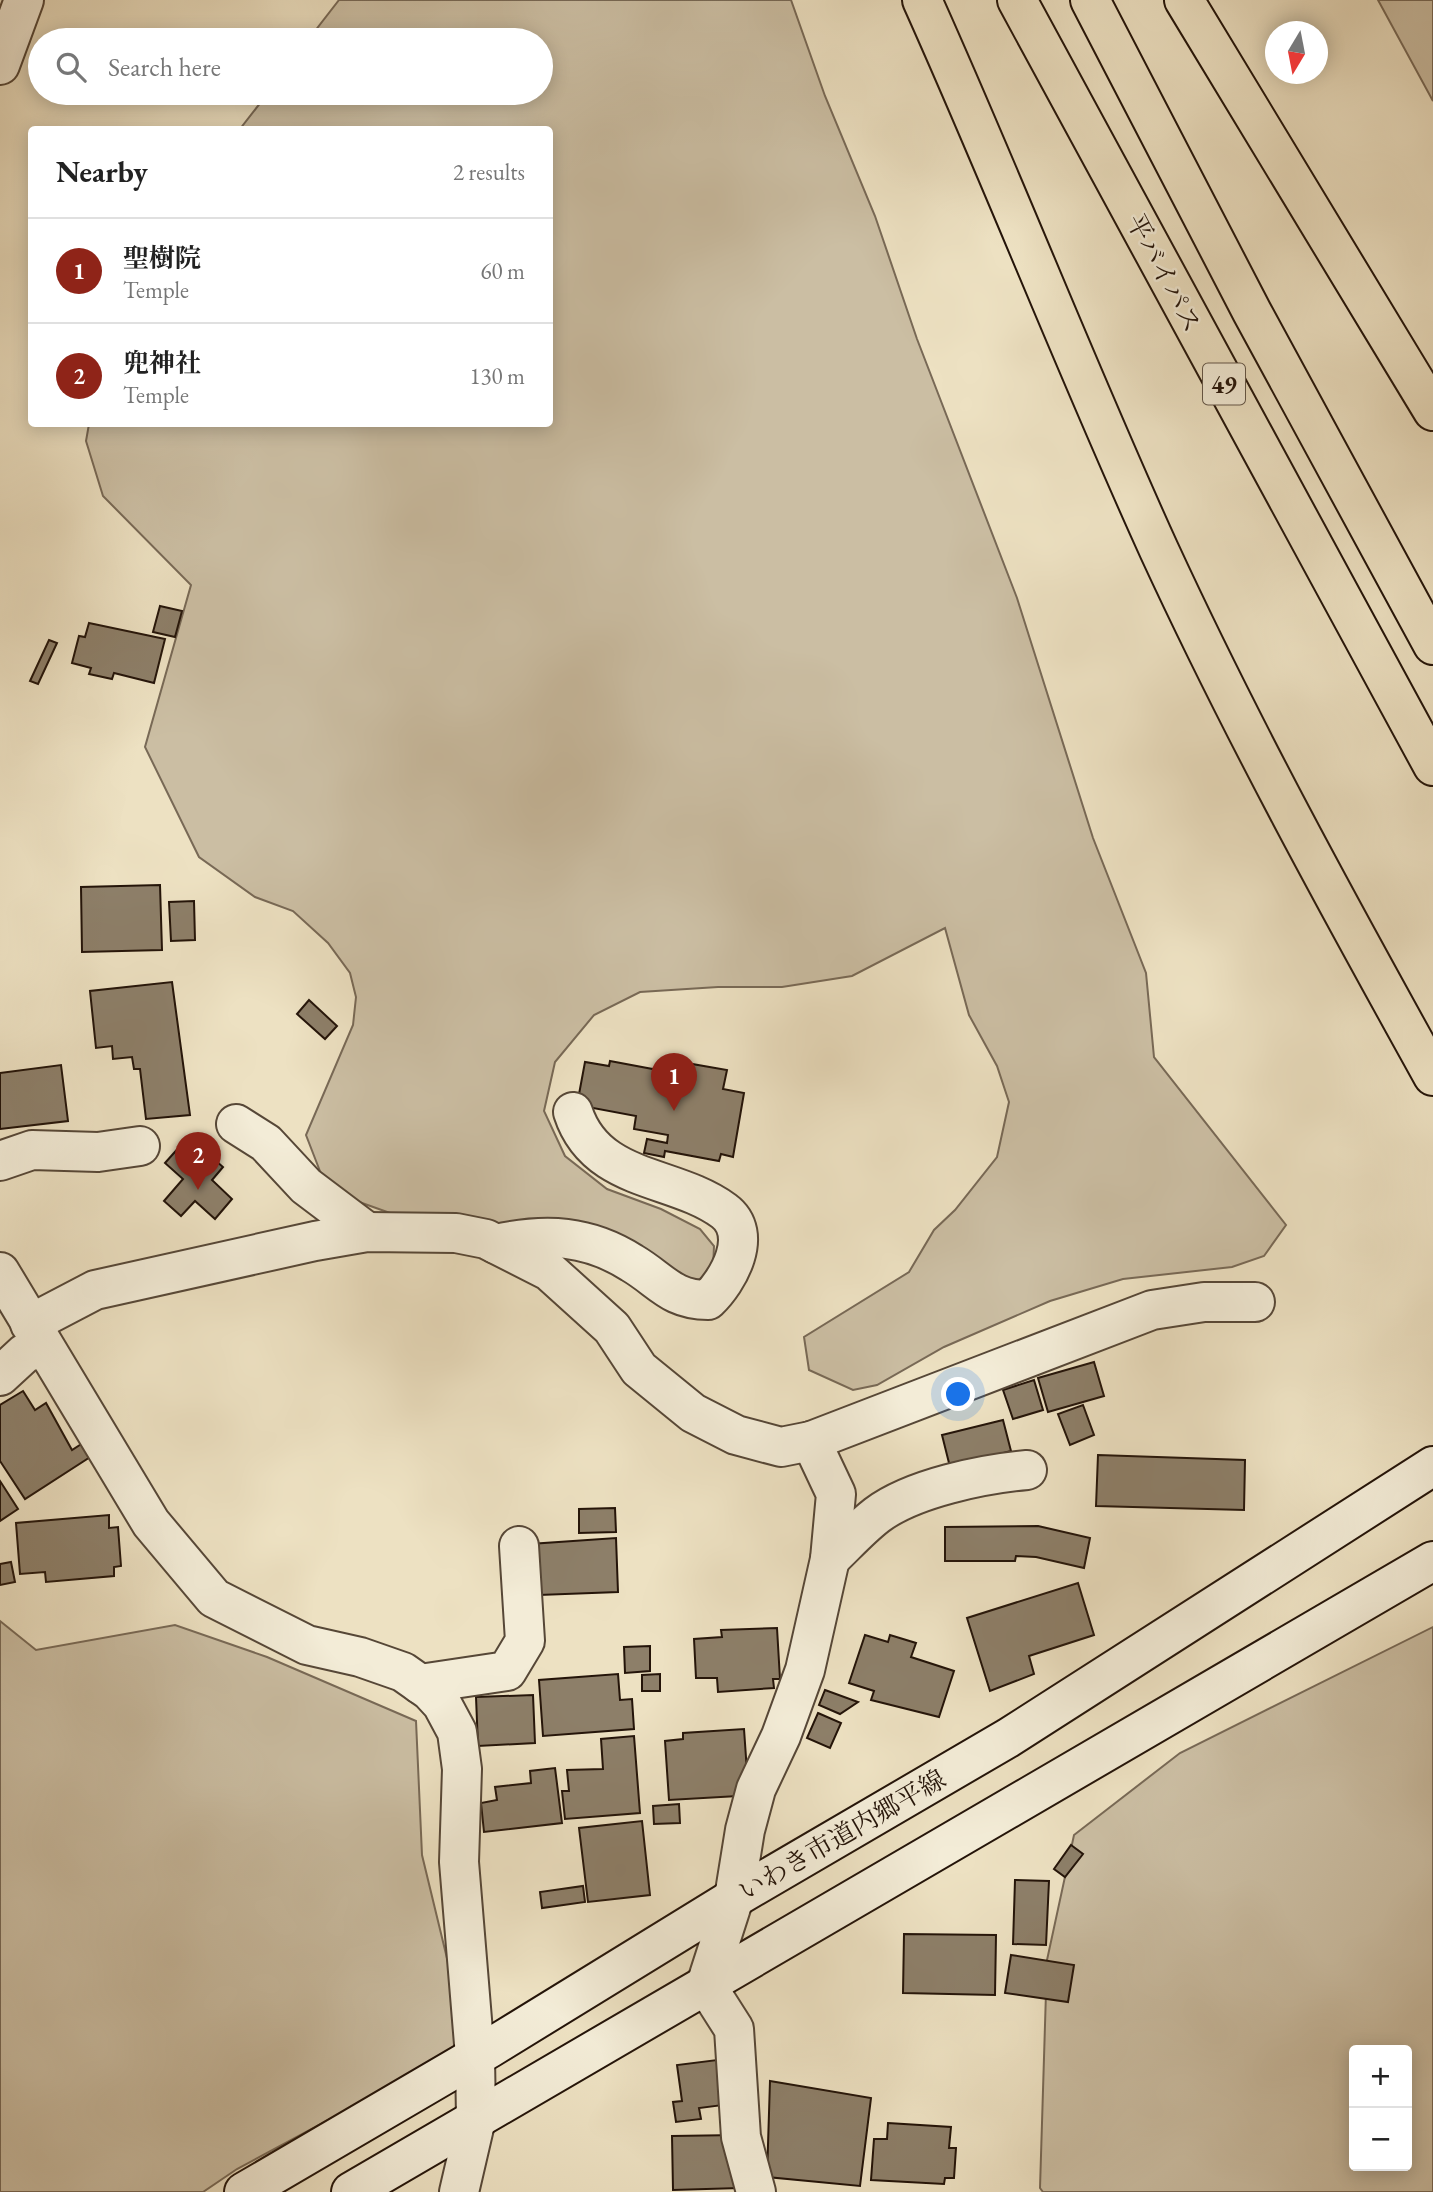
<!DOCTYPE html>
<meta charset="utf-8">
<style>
:root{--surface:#fff;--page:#f6f6f6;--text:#222;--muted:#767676;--line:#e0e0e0;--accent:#8f2418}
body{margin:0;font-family:"EB Garamond","Noto Serif JP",serif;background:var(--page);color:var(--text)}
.controls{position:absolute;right:21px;bottom:21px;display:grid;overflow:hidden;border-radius:7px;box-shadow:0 4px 18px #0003}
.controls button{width:63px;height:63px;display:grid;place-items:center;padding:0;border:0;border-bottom:2px solid var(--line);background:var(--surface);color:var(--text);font:35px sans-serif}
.compass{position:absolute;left:1265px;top:21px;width:63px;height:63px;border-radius:50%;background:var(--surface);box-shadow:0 4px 18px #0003;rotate:190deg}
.you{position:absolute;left:959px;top:1395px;width:24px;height:24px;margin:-18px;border:5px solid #fff;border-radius:50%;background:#1a73e8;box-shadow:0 0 0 10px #1a73e833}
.badge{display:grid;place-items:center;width:46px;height:46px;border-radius:50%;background:var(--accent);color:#fff;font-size:23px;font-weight:700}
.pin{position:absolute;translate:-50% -58px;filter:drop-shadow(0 2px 4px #0008)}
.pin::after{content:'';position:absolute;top:37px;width:24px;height:21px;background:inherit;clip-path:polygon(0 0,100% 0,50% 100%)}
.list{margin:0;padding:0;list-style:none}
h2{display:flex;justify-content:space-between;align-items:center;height:91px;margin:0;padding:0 28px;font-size:30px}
h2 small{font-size:23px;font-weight:400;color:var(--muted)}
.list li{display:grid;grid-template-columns:46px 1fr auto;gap:21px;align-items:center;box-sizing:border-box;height:105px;padding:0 28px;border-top:2px solid var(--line)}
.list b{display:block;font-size:26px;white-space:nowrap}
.list p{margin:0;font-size:23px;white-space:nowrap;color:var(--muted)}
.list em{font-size:23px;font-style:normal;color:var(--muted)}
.icon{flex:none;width:38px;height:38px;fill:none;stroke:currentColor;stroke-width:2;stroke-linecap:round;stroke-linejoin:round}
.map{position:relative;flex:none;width:1433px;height:2192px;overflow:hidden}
.search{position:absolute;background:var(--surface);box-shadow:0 4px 18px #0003;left:28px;top:28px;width:525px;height:77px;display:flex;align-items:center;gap:18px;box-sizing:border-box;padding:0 24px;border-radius:38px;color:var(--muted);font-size:26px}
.panel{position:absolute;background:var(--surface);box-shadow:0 4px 18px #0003;left:28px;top:126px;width:525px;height:301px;border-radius:7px}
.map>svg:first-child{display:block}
.green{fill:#cbbea3;stroke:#786956;stroke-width:2;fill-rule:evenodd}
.building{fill:#8d7f69;stroke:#241409;stroke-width:2}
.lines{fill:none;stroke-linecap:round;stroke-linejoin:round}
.street-casing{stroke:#564737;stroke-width:42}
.secondary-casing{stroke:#241409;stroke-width:42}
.highway-casing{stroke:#241409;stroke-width:42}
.street{stroke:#f3ecd7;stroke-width:38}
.secondary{stroke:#f3ecd7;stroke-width:38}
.highway{stroke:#ede1c2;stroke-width:38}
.labels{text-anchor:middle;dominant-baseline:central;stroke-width:5;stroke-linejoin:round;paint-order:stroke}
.shield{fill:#f3ecd7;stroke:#625547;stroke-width:2}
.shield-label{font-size:24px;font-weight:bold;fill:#241409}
.street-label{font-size:26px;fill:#241409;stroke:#f3ecd7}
</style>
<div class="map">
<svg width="1433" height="2192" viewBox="0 0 1433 2192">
<rect width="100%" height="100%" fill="#ede1c2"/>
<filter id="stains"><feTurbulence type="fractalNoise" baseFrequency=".00286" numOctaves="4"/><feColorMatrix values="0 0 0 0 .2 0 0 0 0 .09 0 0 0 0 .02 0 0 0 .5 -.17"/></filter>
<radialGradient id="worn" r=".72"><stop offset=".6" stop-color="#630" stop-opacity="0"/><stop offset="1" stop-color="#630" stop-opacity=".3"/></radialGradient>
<!-- green -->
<g class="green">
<polygon points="339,0 791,0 825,96 875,216 917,339 1017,598 1093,838 1146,973 1154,1057 1286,1225 1264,1256 1232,1267 1123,1279 1050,1301 944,1347 877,1385 853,1390 809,1370 804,1337 909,1272 934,1230 955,1210 997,1157 1009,1102 997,1066 969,1015 945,928 852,976 782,987 718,987 640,992 594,1015 555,1062 544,1111 565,1156 607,1189 661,1209 700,1229 714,1246 713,1269 697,1281 499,1226 390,1213 348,1198 323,1179 306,1135 353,1025 356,997 350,973 328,943 293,911 255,897 199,857 145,747 191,585 103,496 86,441 89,424 550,424 550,130 240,129 268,93 541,93 541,40 308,40"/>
<polygon points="1378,0 1433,0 1433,101"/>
<polygon points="0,1621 36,1650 175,1625 267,1657 416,1721 422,1855 468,2045 237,2169 203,2192 0,2192"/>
<path d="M1433,1627V2192H1043L1040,2188L1047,1960L1074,1835L1180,1753ZM1354,2050H1407V2166H1354Z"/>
</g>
<!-- building -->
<g class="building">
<polygon points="160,606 182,611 175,637 153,632"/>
<polygon points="89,623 165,639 154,683 114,673 112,679 89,674 91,668 72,663 79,636 85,637"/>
<polygon points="49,640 57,643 38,684 30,681"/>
<polygon points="160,885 162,950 82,952 81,887"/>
<polygon points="194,901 195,940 171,941 169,902"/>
<polygon points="172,982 190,1115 146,1119 140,1069 134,1069 132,1057 113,1059 112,1046 96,1048 90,991"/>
<polygon points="309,1000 337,1026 325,1039 297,1014"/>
<polygon points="610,1061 690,1076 692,1064 727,1070 723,1089 744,1093 733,1157 721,1154 719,1161 665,1151 664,1157 644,1153 647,1139 667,1143 668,1135 634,1129 636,1116 577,1105 585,1062 609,1066"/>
<polygon points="61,1065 68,1121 0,1129 0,1073"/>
<polygon points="182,1144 202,1161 208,1154 223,1167 212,1180 232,1199 215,1219 195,1201 181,1216 164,1201 183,1179 165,1163"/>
<polygon points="1094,1362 1104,1396 1048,1412 1038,1378"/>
<polygon points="1034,1380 1043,1410 1013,1419 1003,1390"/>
<polygon points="23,1391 35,1410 46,1403 72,1450 92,1437 101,1450 25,1499 0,1461 0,1405"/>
<polygon points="1083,1405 1094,1435 1070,1445 1058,1414"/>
<polygon points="1003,1420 1011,1451 950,1467 942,1435"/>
<polygon points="1098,1455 1245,1460 1244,1510 1096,1506"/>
<polygon points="0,1481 18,1509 0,1521"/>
<polygon points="615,1508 616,1532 579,1533 579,1509"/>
<polygon points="109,1515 109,1528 118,1527 121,1566 114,1567 114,1576 46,1582 45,1572 20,1574 16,1523"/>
<polygon points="1038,1526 1090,1538 1084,1568 1036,1557 1016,1556 1015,1561 945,1561 945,1527"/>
<polygon points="616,1538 618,1592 539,1595 530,1544"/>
<polygon points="11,1562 15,1582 0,1585 0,1564"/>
<polygon points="1078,1583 1094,1635 1029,1656 1034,1674 990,1691 967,1618"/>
<polygon points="777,1628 780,1679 773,1679 774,1688 718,1692 717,1678 696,1678 694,1639 722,1637 721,1630"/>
<polygon points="865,1635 888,1642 890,1635 916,1643 911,1657 954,1671 939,1717 871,1700 874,1691 849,1683"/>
<polygon points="650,1646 650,1671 625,1673 624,1647"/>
<polygon points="618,1674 620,1700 632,1699 634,1729 543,1736 539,1680"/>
<polygon points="660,1674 660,1691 642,1691 642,1675"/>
<polygon points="825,1690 858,1702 840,1714 819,1705"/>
<polygon points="533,1695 535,1743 478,1746 476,1697"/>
<polygon points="818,1713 841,1723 830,1748 807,1738"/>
<polygon points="744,1729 748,1786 738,1796 669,1800 665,1741 683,1739 683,1733"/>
<polygon points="634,1736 640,1813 565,1819 562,1791 569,1791 567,1770 603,1769 601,1739"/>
<polygon points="555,1768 562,1823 484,1832 481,1803 497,1800 495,1787 531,1783 530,1771"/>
<polygon points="679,1804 680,1823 654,1824 653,1806"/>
<polygon points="642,1821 650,1895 588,1902 579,1828"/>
<polygon points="1071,1845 1083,1854 1065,1877 1054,1869"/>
<polygon points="1015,1880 1049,1881 1046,1945 1013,1944"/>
<polygon points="583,1886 585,1902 542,1908 540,1892"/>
<polygon points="904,1934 996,1935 995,1995 903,1993"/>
<polygon points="1011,1955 1074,1965 1068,2002 1005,1993"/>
<polygon points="725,2059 731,2104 699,2108 701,2119 676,2122 673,2102 682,2101 677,2065"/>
<polygon points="770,2081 871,2098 860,2186 767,2177"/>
<polygon points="888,2123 951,2127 949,2148 956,2148 954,2178 945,2178 944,2184 871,2180 874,2139 887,2139"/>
<polygon points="738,2135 740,2188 673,2190 672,2136"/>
</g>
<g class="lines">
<defs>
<g id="street">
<polyline points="0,65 24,0"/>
<polyline points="236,1124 266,1143 306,1186 367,1232"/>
<polyline points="0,1161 32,1150 98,1152 140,1146"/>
<path d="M496,1244C546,1233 588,1235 632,1263C661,1280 671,1300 708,1300C728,1281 755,1234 724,1211C674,1174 596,1183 573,1112"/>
<polyline points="0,1272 151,1523 214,1598 307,1645 360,1657 403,1672 430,1691 442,1704 457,1732 462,1769 459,1862 475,2056 476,2119 459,2192"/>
<polyline points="30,1324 95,1290 315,1241 367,1232 456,1233 486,1239 549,1271 612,1328 639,1369 693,1413 736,1435 781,1447 811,1441 1152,1310 1204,1302 1255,1302"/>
<polyline points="0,1376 25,1353 44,1347"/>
<path d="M830,1559C845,1545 860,1528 877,1515C913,1488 983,1474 1027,1470"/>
<polyline points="420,1684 507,1671 525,1641 519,1546"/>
<polyline points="756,2192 741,2137 734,2029 706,1985 734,1898 745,1830 756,1789 781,1736 805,1670 830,1559 836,1494 811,1441"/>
</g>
<g id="secondary">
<polyline points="244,2192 490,2048 734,1898 1008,1738 1433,1466"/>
<polyline points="351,2192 1433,1561"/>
</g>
<g id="highway">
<path d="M922,0C1004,182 1076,368 1159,550C1242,730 1337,903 1433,1076"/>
<polyline points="1017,0 1433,766"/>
<polyline points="1090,0 1252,312 1433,645"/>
<polyline points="1184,0 1433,411"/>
</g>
</defs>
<!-- street casing -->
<use href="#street" class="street-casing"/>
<!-- secondary casing -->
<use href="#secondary" class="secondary-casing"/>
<!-- highway casing -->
<use href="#highway" class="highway-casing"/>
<!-- street -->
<use href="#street" class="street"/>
<!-- secondary -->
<use href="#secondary" class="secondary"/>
<!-- highway -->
<use href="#highway" class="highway"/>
</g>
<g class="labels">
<!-- shield labels -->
<rect class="shield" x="1203" y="363.5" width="42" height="41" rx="5"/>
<g class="shield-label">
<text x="1224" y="384">49</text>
</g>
<!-- street labels -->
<g class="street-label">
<text transform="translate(1164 273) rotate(62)">平バイパス</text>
<text transform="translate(842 1835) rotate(-30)">いわき市道内郷平線</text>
</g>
</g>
<rect width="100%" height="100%" filter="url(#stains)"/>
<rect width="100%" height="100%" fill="url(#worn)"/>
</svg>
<div class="controls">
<button>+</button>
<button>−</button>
</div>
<svg class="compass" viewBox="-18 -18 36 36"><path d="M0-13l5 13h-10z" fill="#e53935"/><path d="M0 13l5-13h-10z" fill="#767676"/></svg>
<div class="you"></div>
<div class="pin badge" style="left:674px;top:1111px">1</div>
<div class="pin badge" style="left:198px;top:1190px">2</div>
<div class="search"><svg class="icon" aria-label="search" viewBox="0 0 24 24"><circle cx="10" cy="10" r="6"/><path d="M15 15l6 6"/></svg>Search here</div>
<section class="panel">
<h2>Nearby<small>2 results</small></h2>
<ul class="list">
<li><span class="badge">1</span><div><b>聖樹院</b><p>Temple</p></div><em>60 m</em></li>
<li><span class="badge">2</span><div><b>兜神社</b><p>Temple</p></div><em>130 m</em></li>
</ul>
</section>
</div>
